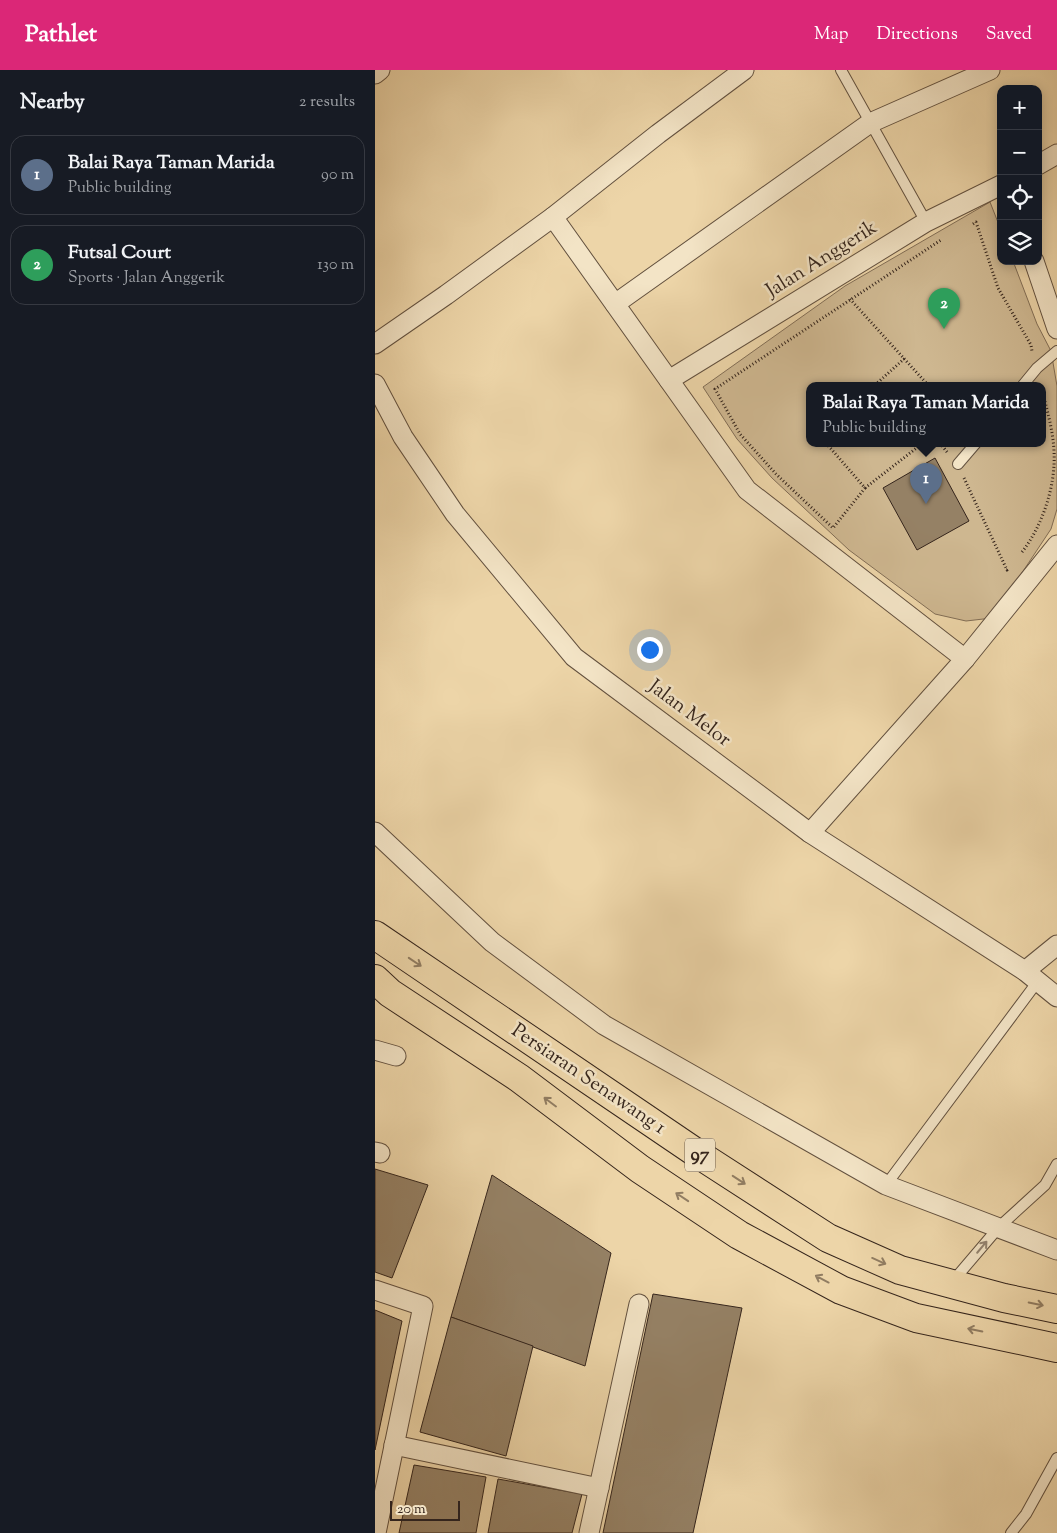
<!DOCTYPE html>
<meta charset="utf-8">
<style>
:root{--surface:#171b24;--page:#242831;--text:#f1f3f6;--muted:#9ea1a6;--line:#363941;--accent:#db2777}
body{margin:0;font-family:"Sorts Mill Goudy",serif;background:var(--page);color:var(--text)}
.controls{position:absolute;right:15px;top:15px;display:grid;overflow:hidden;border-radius:10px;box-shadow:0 2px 12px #0003}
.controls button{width:45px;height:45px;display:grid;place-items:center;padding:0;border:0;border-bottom:1px solid var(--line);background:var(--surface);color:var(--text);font:25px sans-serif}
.scale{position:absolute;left:15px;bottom:12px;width:70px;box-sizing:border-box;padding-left:5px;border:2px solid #35251c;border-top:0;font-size:14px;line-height:18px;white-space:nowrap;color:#35251c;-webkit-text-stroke:4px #f3e4c6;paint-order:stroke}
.you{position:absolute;left:274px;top:579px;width:18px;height:18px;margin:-12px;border:4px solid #fff;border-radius:50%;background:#1a73e8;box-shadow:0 0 0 8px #1a73e833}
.badge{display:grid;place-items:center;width:32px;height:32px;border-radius:50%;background:var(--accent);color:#fff;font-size:16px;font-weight:700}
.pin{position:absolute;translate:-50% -41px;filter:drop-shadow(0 1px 2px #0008)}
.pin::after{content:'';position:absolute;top:26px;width:18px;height:15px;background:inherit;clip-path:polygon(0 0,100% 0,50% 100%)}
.popup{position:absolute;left:431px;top:312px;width:240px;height:65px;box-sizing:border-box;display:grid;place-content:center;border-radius:10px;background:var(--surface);filter:drop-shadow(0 1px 4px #0005);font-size:16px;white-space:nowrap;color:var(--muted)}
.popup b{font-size:19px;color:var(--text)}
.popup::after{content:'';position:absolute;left:50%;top:100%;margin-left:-10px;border:10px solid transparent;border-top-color:var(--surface)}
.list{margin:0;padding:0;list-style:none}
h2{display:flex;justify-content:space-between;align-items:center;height:65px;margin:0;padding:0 20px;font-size:21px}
h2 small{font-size:16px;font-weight:400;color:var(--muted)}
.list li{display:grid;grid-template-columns:32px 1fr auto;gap:15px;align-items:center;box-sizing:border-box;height:80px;margin:0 10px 10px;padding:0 10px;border:1px solid var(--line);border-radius:15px}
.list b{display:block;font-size:19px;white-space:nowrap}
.list p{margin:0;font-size:16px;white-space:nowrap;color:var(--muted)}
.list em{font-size:16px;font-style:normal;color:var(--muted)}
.icon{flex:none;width:28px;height:28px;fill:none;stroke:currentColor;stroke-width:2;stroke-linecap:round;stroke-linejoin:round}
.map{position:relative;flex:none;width:682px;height:1463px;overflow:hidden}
header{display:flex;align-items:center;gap:30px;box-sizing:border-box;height:70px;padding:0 25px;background:var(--accent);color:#fff}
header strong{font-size:24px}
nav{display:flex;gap:28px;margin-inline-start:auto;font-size:18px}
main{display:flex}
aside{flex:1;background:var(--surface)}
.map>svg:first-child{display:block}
.green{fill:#ceb790;stroke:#826e56;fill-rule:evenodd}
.building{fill:#958165;stroke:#35251c}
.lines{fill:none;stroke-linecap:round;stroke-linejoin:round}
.service-casing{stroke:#63513f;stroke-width:12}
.minor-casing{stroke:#63513f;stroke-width:21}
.primary-casing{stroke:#35251c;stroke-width:30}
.path{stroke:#35251c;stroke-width:3;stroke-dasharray:1 2.5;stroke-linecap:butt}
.service{stroke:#f3e4c6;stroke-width:10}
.minor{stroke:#f3e4c6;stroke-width:19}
.primary{stroke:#edd5a8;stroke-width:28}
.oneway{stroke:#917d62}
.oneway2{stroke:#948471}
.labels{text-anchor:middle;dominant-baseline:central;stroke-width:5;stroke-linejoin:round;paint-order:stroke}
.shield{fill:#f3e4c6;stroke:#6e5e4f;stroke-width:1}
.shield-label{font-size:19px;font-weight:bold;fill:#35251c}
.street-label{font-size:20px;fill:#35251c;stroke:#f3e4c6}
</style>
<header>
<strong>Pathlet</strong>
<nav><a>Map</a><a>Directions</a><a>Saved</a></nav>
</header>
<main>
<aside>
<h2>Nearby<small>2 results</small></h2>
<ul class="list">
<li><span class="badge" style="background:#5c6f8a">1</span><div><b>Balai Raya Taman Marida</b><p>Public building</p></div><em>90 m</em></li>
<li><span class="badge" style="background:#2e9e5b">2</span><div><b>Futsal Court</b><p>Sports · Jalan Anggerik</p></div><em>130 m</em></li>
</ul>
</aside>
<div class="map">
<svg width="682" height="1463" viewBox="0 0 682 1463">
<rect width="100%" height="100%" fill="#edd5a8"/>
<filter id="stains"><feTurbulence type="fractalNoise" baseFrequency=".004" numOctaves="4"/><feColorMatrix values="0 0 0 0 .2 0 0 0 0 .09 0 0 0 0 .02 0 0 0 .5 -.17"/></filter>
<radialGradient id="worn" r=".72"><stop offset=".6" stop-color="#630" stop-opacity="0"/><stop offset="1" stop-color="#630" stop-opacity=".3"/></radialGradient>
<!-- green -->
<path class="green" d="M615,132L626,160V191H638L662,254L676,281L682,316V439L676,459L617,548L591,551L560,544L474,480L397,408L362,369L328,317L470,216ZM435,315H667V373H435Z"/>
<!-- building -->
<g class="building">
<polygon points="560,388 594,451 542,480 508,418"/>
<polygon points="0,1099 53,1115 17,1208 0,1202"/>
<polygon points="117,1105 236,1183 210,1296 76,1247"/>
<polygon points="278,1224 367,1238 318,1463 228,1463"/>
<polygon points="0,1240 27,1251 0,1380"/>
<polygon points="76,1247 158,1276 131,1386 45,1362"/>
<polygon points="39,1395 111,1407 101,1463 24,1463"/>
<polygon points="123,1409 207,1424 197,1463 113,1463"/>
</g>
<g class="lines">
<defs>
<g id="service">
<polyline points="466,0 551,152"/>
<polyline points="648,315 662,298 682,281"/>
<polyline points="583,394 601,373"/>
<polyline points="511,1115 663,911"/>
<polyline points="578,1211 624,1157 670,1115 682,1094"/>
<polyline points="636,1463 651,1444 682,1388"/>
</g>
<g id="minor">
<polyline points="0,4 5,0"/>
<polyline points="663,95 682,84"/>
<polyline points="178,147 372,420 590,589"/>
<polyline points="659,191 682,259"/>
<polyline points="240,234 495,53 615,0"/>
<polyline points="0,274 71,225 178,147 283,64 369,0"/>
<polyline points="294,310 551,152 626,115"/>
<polyline points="0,314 28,367 80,444 199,587 435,763 650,901 682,927"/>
<polyline points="0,762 117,872 229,955 511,1115 682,1180"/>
<polyline points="435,763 590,589 682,475"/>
<polyline points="650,901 682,875"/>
<polyline points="0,980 21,986"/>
<polyline points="0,1082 5,1083"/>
<polyline points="0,1220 48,1236 1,1463"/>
<polyline points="19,1375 224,1418"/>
<polyline points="214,1463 264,1234"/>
</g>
<g id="primary">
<polyline points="0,865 323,1084 453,1168 525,1200 629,1228 682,1239"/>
<polyline points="0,909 15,923 144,1008 265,1099 364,1165 466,1220 541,1248 682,1278"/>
</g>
</defs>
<!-- service casing -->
<use href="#service" class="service-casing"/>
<!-- minor casing -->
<use href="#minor" class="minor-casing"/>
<!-- primary casing -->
<use href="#primary" class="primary-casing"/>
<!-- path -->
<g class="path">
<polyline points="598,154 601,152 623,218 656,275 657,281"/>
<polyline points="475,229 553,315"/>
<polyline points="500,315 530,288"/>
<polyline points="451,373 490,418 458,458 401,404 365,364 340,319 566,170"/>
<polyline points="565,373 572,382"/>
<polyline points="589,408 632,500 634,498"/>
<polyline points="490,418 548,373"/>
<path d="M647,482C668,455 681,415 679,381C678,360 672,340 667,320"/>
</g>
<!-- service -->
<use href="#service" class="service"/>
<!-- minor -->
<use href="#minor" class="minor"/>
<!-- primary -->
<use href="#primary" class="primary"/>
</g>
<!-- one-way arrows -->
<defs><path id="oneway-shaft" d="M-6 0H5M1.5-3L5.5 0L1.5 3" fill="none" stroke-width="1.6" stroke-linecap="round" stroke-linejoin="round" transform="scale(1.25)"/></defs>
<g class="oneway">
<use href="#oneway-shaft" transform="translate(40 892) rotate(34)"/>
<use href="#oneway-shaft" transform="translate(175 1032) rotate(-143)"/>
<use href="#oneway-shaft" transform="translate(364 1110) rotate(33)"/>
<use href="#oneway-shaft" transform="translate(307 1127) rotate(-146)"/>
<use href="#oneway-shaft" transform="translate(504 1191) rotate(24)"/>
<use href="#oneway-shaft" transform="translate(447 1209) rotate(-152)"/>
<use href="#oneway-shaft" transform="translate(661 1234) rotate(12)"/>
<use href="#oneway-shaft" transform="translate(600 1260) rotate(-168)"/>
</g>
<use class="oneway2" href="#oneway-shaft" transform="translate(607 1177) rotate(-50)"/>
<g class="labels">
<!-- shield labels -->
<rect class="shield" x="310" y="1068.5" width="30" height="33" rx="4"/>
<g class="shield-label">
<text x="325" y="1085">97</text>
</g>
<!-- street labels -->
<g class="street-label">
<text transform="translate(447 190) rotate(-32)">Jalan Anggerik</text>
<text transform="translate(314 644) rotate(37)">Jalan Melor</text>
<text transform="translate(213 1010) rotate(34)">Persiaran Senawang 1</text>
</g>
</g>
<rect width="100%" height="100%" filter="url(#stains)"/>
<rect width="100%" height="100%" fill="url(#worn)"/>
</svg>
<div class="controls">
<button>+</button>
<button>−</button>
<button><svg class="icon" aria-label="locate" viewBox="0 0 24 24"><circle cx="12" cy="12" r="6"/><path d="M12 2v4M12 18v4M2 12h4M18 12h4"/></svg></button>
<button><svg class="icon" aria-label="layers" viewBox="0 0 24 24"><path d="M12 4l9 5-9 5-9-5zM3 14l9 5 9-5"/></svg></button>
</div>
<div class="scale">20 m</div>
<div class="you"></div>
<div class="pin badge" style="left:551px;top:434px;background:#5c6f8a">1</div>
<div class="popup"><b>Balai Raya Taman Marida</b>Public building</div>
<div class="pin badge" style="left:569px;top:259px;background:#2e9e5b">2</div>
</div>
</main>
